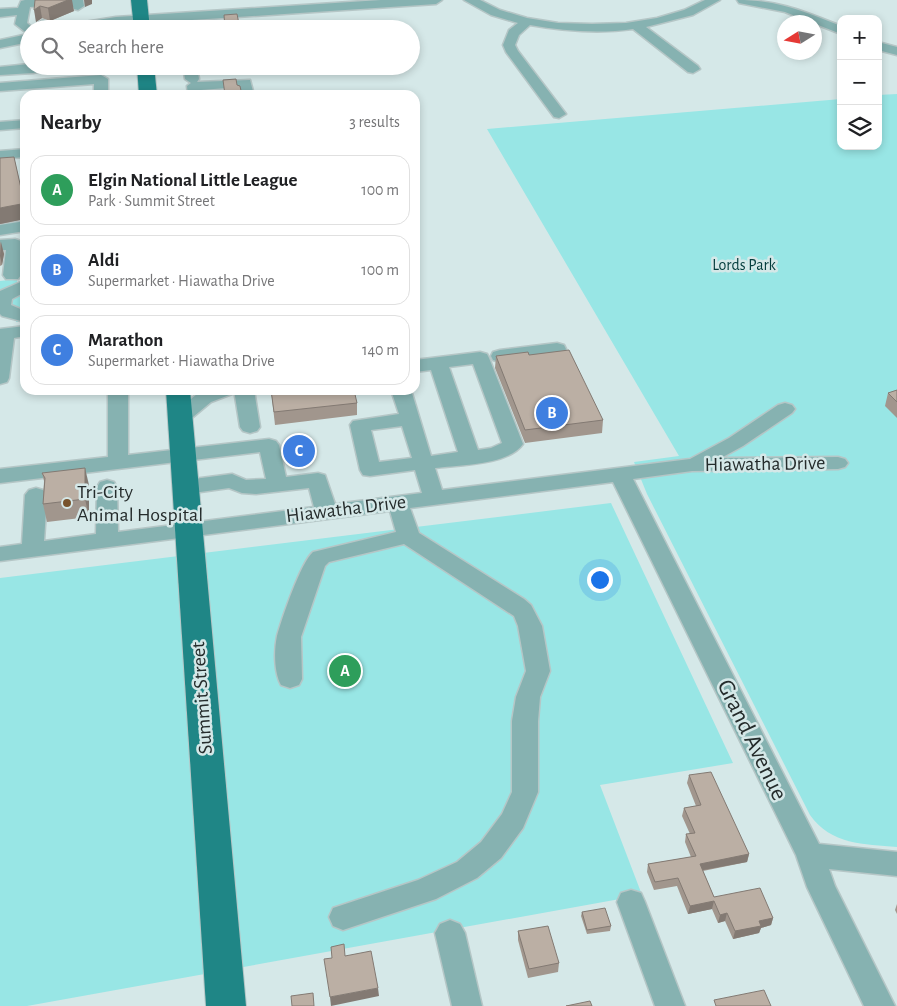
<!DOCTYPE html>
<meta charset="utf-8">
<style>
:root{--surface:#fff;--page:#f2f2f2;--text:#202124;--muted:#757577;--line:#e0e0e0;--accent:#78532d}
body{margin:0;font-family:"Alegreya Sans",sans-serif;background:var(--page);color:var(--text)}
.controls{position:absolute;right:15px;top:15px;display:grid;overflow:hidden;border-radius:10px;box-shadow:0 2px 8px #0003}
.controls button{width:45px;height:45px;display:grid;place-items:center;padding:0;border:0;border-bottom:1px solid var(--line);background:var(--surface);color:var(--text);font:25px sans-serif}
.compass{position:absolute;left:777px;top:15px;width:45px;height:45px;border-radius:50%;background:var(--surface);box-shadow:0 2px 8px #0003;rotate:259deg}
.you{position:absolute;left:599px;top:579px;width:18px;height:18px;margin:-12px;border:4px solid #fff;border-radius:50%;background:#1a73e8;box-shadow:0 0 0 8px #1a73e833}
.badge{display:grid;place-items:center;width:32px;height:32px;border-radius:50%;background:var(--accent);color:#fff;font-size:16px;font-weight:700}
.pin{position:absolute;translate:-50% -50%;border:2px solid #fff;box-shadow:0 1px 5px #0006}
.list{margin:0;padding:0;list-style:none}
h2{display:flex;justify-content:space-between;align-items:center;height:65px;margin:0;padding:0 20px;font-size:21px}
h2 small{font-size:16px;font-weight:400;color:var(--muted)}
.list li{display:grid;grid-template-columns:32px 1fr auto;gap:15px;align-items:center;box-sizing:border-box;height:70px;margin:0 10px 10px;padding:0 10px;border:1px solid var(--line);border-radius:15px}
.list b{display:block;font-size:19px;white-space:nowrap}
.list p{margin:0;font-size:16px;white-space:nowrap;color:var(--muted)}
.list em{font-size:16px;font-style:normal;color:var(--muted)}
.icon{flex:none;width:28px;height:28px;fill:none;stroke:currentColor;stroke-width:2;stroke-linecap:round;stroke-linejoin:round}
.map{position:relative;flex:none;width:897px;height:1006px;overflow:hidden}
.search{position:absolute;background:var(--surface);box-shadow:0 2px 8px #0003;left:20px;top:20px;width:400px;height:55px;display:flex;align-items:center;gap:12px;box-sizing:border-box;padding:0 18px;border-radius:28px;color:var(--muted);font-size:19px}
.panel{position:absolute;background:var(--surface);box-shadow:0 2px 8px #0003;left:20px;top:90px;width:400px;height:305px;border-radius:15px}
.map>svg:first-child{display:block}
.green{fill:#98e6e5}
.lines{fill:none;stroke-linecap:round;stroke-linejoin:round}
.minor-casing{stroke:#b5c6c6;stroke-width:3}
.major-casing{stroke:#b5c6c6;stroke-width:2}
.minor{fill:#86b2b1;fill-rule:evenodd}
.major{fill:#1f8686;fill-rule:evenodd}
.wall{fill:#a1968d}
.shaded-wall{fill:#837a73}
.building{fill:#bbafa4;stroke:#837a73}
.poi-dot{fill:#78532d;stroke:#d5e8e8;stroke-width:2}
.labels{text-anchor:middle;dominant-baseline:central;stroke-width:5;stroke-linejoin:round;paint-order:stroke}
.far-park-label{font-size:16px;fill:#043d3d;stroke:#d5e8e8}
.street-label{font-size:20px;fill:#252c2c;stroke:#d5e8e8}
.poi-label{font-size:20px;fill:#252c2c;stroke:#d5e8e8;text-anchor:start}
.near-street-label{font-size:24px;fill:#252c2c;stroke:#d5e8e8}
</style>
<div class="map">
<svg width="897" height="1006" viewBox="0 0 897 1006">
<rect width="100%" height="100%" fill="#d5e8e8"/>
<!-- green -->
<g class="green">
<path d="M897,94V847C864,844 831,845 810,815L647,494L634,462L679,456L487,129L841,99V146H878V95Z"/>
<polygon points="17,279 17,282 25,281 25,321 16,322 16,319 0,312 0,281"/>
<polygon points="611,503 733,763 600,785 642,895 27,1006 0,1006 0,578"/>
</g>
<g class="lines">
<defs>
<g id="minor">
<polygon points="25,0 83,0 84,6 78,10 74,9 72,4 30,7 27,23 34,29 29,29 29,42 0,48 0,40 28,34 15,24 17,15 0,17 0,9 18,8 21,1"/>
<path d="M381,0H442L436,4L116,25C101,27 47,35 37,24L43,20L60,28L66,25L116,17Z"/>
<path d="M464,0H480L500,10L527,18L558,23L592,24L626,23L657,18L684,10L705,0H720L693,15L646,27L698,66L700,69L693,73L688,72L633,29C599,34 564,31 530,25L519,35L515,45L518,51L566,114L559,118L554,117L506,52L503,45L509,30L518,23L491,15Z"/>
<path d="M737,0C778,0 803,11 841,26V34L785,12L739,3Z"/>
<polygon points="878,42 897,47 897,55 878,50"/>
<polygon points="29,64 29,66 40,66 38,72 33,73 0,75 0,67"/>
<polygon points="183,66 197,66 199,79 197,82 250,80 254,95 240,95 239,87 201,90 202,95 188,95 187,86 191,83 185,79"/>
<polygon points="101,75 108,79 108,95 94,95 94,84 0,91 0,83"/>
<polygon points="25,120 25,128 0,130 0,122"/>
<polygon points="25,149 25,157 0,159 0,151"/>
<polygon points="25,221 25,231 0,235 0,225"/>
<polygon points="15,239 21,241 23,244 21,275 18,279 6,279 3,275 6,250 0,250 0,240"/>
<polygon points="25,280 25,292 12,299 11,305 25,311 25,322 2,316 0,314 0,291"/>
<polygon points="25,326 25,336 14,338 9,378 7,382 0,384 0,329"/>
<polygon points="557,343 564,345 566,349 564,353 500,362 493,360 491,356 493,352 500,350"/>
<path d="M480,352L487,354L489,358L523,444C509,465 459,465 435,468L442,490L690,459L729,438L778,405L785,403L792,405L795,409L792,413L743,446L721,458L838,457L845,459L848,463L845,467L838,469L692,471L633,479L819,844L897,852V876L829,869L835,886L895,1006H864L807,887L796,855L613,482L410,508L419,533L524,599L531,605L542,626L550,671L540,697L538,721V792L523,828L501,858L477,878L436,899L343,930L333,926L329,917L333,908L418,880L457,862L481,842L502,814L512,792V721L516,697L526,671L518,626L514,616L404,544L329,562L325,566L301,637L302,679L299,685L290,688L281,685C274,673 274,650 277,636C282,618 301,562 313,552L396,532L390,511L0,561V547L22,544L25,495L29,490L36,488L43,490L47,495L44,541L96,534L97,487L100,482L107,480L114,482L117,487L118,532L314,507L309,488L256,494L242,493L229,488L186,494L179,492L176,487L179,482L186,480L232,474L246,480L266,479L260,452L0,483V469L108,457V390H128V455L269,439L276,441L279,445L286,477L318,473L325,475L335,504L422,493L415,470L370,476L363,475L360,470L350,425L353,421L399,414L391,390H411L431,456L458,452L431,370L415,372V360ZM473,364L502,443L491,448L478,450L449,367ZM402,426L412,458L379,462L371,430Z"/>
<polygon points="207,390 254,390 260,427 257,431 250,433 243,431 240,427 234,390 232,394 211,402 187,422 180,424 173,422 170,418 173,414 197,394"/>
<polygon points="631,890 641,893 645,902 685,1006 655,1006 617,902 621,893"/>
<polygon points="450,920 460,924 465,933 482,1006 452,1006 435,933 440,924"/>
</g>
<g id="major">
<polygon points="131,0 147,0 150,29 134,29"/>
<polygon points="137,66 154,66 157,95 139,95"/>
<polygon points="166,390 190,390 246,1006 206,1006"/>
</g>
</defs>
<!-- minor casing -->
<use href="#minor" class="minor-casing"/>
<!-- major casing -->
<use href="#major" class="major-casing"/>
<!-- minor -->
<use href="#minor" class="minor"/>
<!-- major -->
<use href="#major" class="major"/>
</g>
<!-- wall -->
<g class="wall">
<polygon points="35,0 74,11 50,21 42,18 36,22"/>
<polygon points="55,66 108,66 56,70"/>
<polygon points="14,157 25,207 25,219 0,224"/>
<polygon points="0,241 4,254 2,265 0,266"/>
<polygon points="529,355 603,420 602,433 525,443 495,368 496,356"/>
<polygon points="271,390 357,403 357,415 275,425"/>
<polygon points="897,390 897,418 885,406 888,393"/>
<polygon points="42,473 89,485 89,517 47,522 43,504 44,481"/>
<polygon points="689,775 749,854 747,862 703,871 714,897 773,918 771,925 761,928 759,933 733,939 725,921 718,923 712,909 688,914 677,886 654,890 647,872 648,864 691,857 685,842 686,834 690,834 682,816 684,808 696,806 687,783"/>
<polygon points="897,904 897,914 895,910"/>
<polygon points="582,912 611,926 610,931 587,934 581,916"/>
<polygon points="518,931 559,963 558,972 528,978 518,940"/>
</g>
<!-- shaded-wall -->
<g class="shaded-wall">
<polygon points="68,0 72,0 74,11 50,21 48,8"/>
<polygon points="84,0 92,0 92,4 85,7"/>
<polygon points="40,6 42,18 36,22 34,10"/>
<polygon points="21,204 25,219 0,224 0,208"/>
<polygon points="1,242 4,254 2,265 0,256"/>
<polygon points="85,468 89,485 89,517 85,499"/>
<polygon points="749,854 747,862 698,871 700,864"/>
<polygon points="714,901 712,909 688,914 690,906"/>
<polygon points="727,913 725,921 718,923 720,915"/>
<polygon points="773,918 771,925 761,928 759,933 733,939 735,931 759,921"/>
<polygon points="378,988 379,996 331,1006 330,997"/>
</g>
<!-- building -->
<g class="building">
<polygon points="35,0 68,0 48,8 40,6 34,10"/>
<polygon points="237,14 240,29 225,29 224,15"/>
<polygon points="236,79 237,85 240,86 242,95 225,95 223,80"/>
<polygon points="14,157 25,206 21,204 0,208 0,158"/>
<polygon points="569,350 603,420 525,430 496,356 528,352 529,355"/>
<polygon points="271,390 354,390 357,403 274,412"/>
<polygon points="897,390 897,402 888,393"/>
<polygon points="85,468 85,499 43,504 45,478 42,473"/>
<polygon points="711,772 749,854 700,864 714,897 760,888 773,918 759,921 761,926 735,931 727,913 720,915 714,901 690,906 678,878 655,882 648,864 696,856 686,834 695,833 684,808 701,805 689,775"/>
<polygon points="605,908 611,926 587,930 582,912"/>
<polygon points="548,926 559,963 529,969 518,931"/>
<polygon points="344,944 345,956 371,951 378,988 330,997 324,959 332,958 331,947"/>
<polygon points="764,990 771,1006 716,1006 714,1000"/>
<polygon points="313,993 314,1006 292,1006 291,996"/>
<polygon points="590,1001 592,1006 566,1006"/>
</g>
<!-- markers -->
<circle class="poi-dot" cx="67" cy="503" r="5"/>
<g class="labels">
<!-- far-park labels -->
<g class="far-park-label">
<text x="744" y="265">Lords Park</text>
</g>
<!-- street labels -->
<g class="street-label">
<text transform="translate(765 464) rotate(-1)">Hiawatha Drive</text>
<text transform="translate(346 509) rotate(-7)">Hiawatha Drive</text>
<text transform="translate(202 698) rotate(-94)">Summit Street</text>
</g>
<!-- poi labels -->
<g class="poi-label">
<text x="77" y="492">Tri-City<tspan x="77" dy="23">Animal Hospital</tspan></text>
</g>
<!-- near-street labels -->
<g class="near-street-label">
<text transform="translate(752 740) rotate(64)">Grand Avenue</text>
</g>
</g>
</svg>
<div class="controls">
<button>+</button>
<button>−</button>
<button><svg class="icon" aria-label="layers" viewBox="0 0 24 24"><path d="M12 4l9 5-9 5-9-5zM3 14l9 5 9-5"/></svg></button>
</div>
<svg class="compass" viewBox="-18 -18 36 36"><path d="M0-13l5 13h-10z" fill="#e53935"/><path d="M0 13l5-13h-10z" fill="#757577"/></svg>
<div class="you"></div>
<div class="pin badge" style="left:345px;top:671px;background:#2e9e5b">A</div>
<div class="pin badge" style="left:552px;top:413px;background:#3f7fe0">B</div>
<div class="pin badge" style="left:299px;top:451px;background:#3f7fe0">C</div>
<div class="search"><svg class="icon" aria-label="search" viewBox="0 0 24 24"><circle cx="10" cy="10" r="6"/><path d="M15 15l6 6"/></svg>Search here</div>
<section class="panel">
<h2>Nearby<small>3 results</small></h2>
<ul class="list">
<li><span class="badge" style="background:#2e9e5b">A</span><div><b>Elgin National Little League</b><p>Park · Summit Street</p></div><em>100 m</em></li>
<li><span class="badge" style="background:#3f7fe0">B</span><div><b>Aldi</b><p>Supermarket · Hiawatha Drive</p></div><em>100 m</em></li>
<li><span class="badge" style="background:#3f7fe0">C</span><div><b>Marathon</b><p>Supermarket · Hiawatha Drive</p></div><em>140 m</em></li>
</ul>
</section>
</div>
